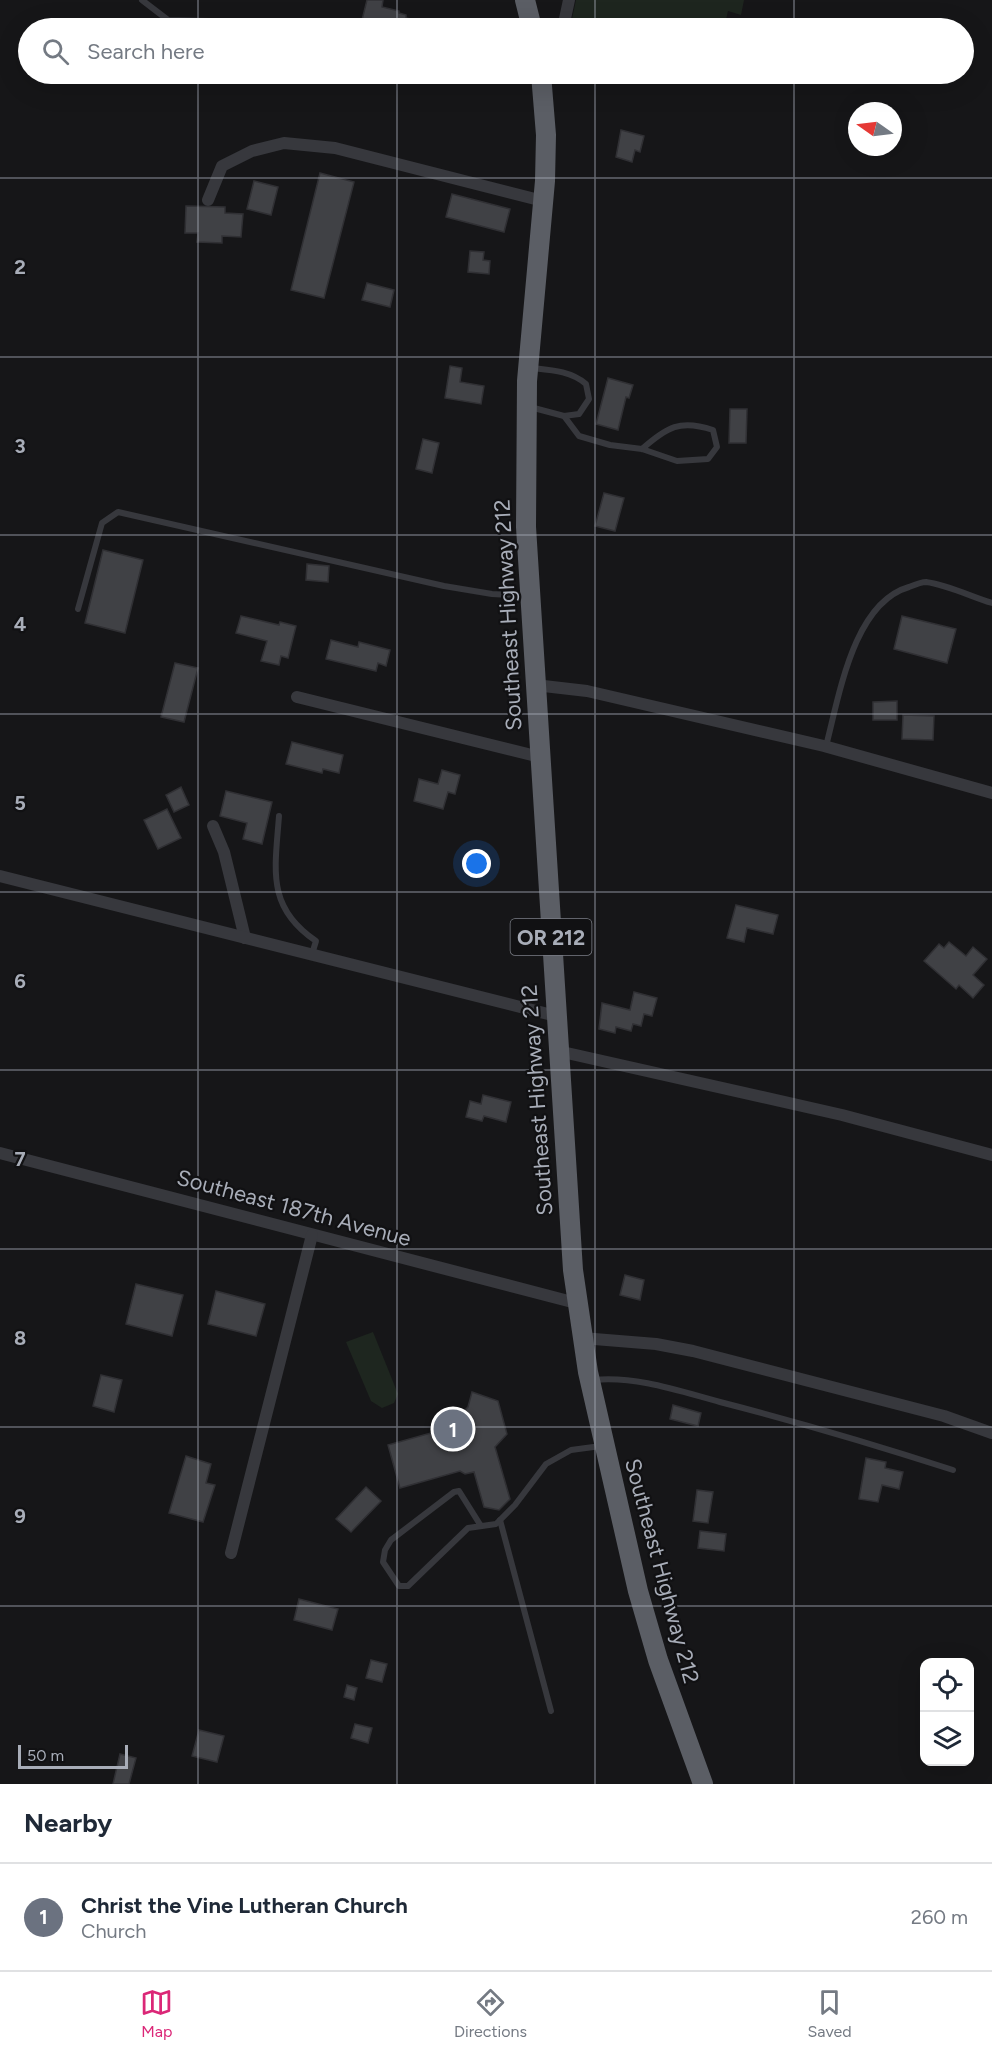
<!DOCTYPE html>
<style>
:root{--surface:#fff;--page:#f6f6f7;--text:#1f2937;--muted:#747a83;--line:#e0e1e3;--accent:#db2777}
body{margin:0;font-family:Figtree,sans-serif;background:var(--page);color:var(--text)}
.controls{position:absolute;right:18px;bottom:18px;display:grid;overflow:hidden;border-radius:12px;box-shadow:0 6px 24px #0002}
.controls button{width:54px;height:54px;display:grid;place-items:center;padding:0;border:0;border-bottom:2px solid var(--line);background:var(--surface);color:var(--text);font:30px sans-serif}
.compass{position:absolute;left:848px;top:102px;width:54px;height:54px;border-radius:50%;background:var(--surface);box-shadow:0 6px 24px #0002;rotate:284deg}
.scale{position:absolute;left:18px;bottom:15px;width:110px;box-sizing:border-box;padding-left:6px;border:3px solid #a8adb8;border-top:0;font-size:16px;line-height:21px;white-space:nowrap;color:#a8adb8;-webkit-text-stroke:4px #111113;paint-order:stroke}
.you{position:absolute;left:477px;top:864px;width:21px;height:21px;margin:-15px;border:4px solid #fff;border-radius:50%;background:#1a73e8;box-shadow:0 0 0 9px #1a73e833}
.badge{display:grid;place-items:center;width:39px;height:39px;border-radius:50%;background:var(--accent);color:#fff;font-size:20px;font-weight:700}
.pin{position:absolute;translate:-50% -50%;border:3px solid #fff;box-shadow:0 2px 6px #0006}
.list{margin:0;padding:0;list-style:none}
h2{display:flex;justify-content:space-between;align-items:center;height:78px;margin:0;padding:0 24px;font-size:26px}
h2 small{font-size:20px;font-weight:400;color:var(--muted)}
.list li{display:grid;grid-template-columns:39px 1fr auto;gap:18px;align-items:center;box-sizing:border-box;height:108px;padding:0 24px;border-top:2px solid var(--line)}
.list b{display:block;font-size:22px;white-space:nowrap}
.list p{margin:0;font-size:20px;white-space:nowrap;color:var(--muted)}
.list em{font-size:20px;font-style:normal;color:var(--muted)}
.icon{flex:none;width:33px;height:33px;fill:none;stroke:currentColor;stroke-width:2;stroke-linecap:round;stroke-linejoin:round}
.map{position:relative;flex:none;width:992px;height:1784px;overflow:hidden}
.search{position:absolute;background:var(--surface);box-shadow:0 6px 24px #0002;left:18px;right:18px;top:18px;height:66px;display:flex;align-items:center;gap:15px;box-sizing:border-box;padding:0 21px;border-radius:33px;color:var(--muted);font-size:22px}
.sheet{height:186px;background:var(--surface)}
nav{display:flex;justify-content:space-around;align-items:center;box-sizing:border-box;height:84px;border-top:2px solid var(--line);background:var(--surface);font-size:16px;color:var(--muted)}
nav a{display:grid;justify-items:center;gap:3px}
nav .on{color:var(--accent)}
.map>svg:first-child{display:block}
.green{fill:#1e261f}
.building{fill:#404145;stroke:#303034;stroke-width:1.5}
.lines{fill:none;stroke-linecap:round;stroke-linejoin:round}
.service{stroke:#37383d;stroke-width:6}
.minor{stroke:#37383d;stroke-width:12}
.trunk{stroke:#5b5e65;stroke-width:20}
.grid{fill:none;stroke:#a8adb8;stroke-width:1.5;stroke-opacity:0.55}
.labels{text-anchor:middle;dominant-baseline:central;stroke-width:4.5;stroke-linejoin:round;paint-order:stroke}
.shield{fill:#111113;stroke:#7b7e86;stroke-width:1.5}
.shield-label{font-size:21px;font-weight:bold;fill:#a8adb8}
.street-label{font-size:22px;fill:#a8adb8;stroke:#111113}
.grid-label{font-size:20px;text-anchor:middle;font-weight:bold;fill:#a8adb8;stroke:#111113;stroke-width:4.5;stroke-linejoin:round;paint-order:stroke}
</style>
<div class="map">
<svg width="992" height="1784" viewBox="0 0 992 1784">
<rect width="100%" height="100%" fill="#161618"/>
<!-- green -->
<g class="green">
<polygon points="576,0 744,0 741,15 728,11 724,28 570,28"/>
<polygon points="373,1332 398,1394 394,1403 382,1408 371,1401 346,1342"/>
</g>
<!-- building -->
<g class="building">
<polygon points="367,0 383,0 382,7 399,11 399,13 406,15 406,18 429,23 429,28 360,28"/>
<polygon points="621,130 644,136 640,152 635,150 632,162 616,157"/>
<polygon points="320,173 354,182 324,298 291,290"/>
<polygon points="254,181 278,187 271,215 247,209"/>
<polygon points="452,194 510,209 504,232 446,217"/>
<polygon points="186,206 225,207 225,213 243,214 241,237 222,236 222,243 197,242 198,233 185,233"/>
<polygon points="470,251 484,252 483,260 490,261 489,274 468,272"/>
<polygon points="367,283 394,290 390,307 362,300"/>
<polygon points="450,366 462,368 460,382 484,386 481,404 445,398"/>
<polygon points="608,378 633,385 629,398 626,397 618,430 596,424"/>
<polygon points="730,409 747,409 746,443 729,443"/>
<polygon points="423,439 439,443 432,473 416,469"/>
<polygon points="604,493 624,498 615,531 595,526"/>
<polygon points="103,550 143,560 125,633 85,623"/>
<polygon points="307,564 329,566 328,582 306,580"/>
<polygon points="241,616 279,625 280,622 296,626 288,658 281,656 279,665 261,661 267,641 236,633"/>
<polygon points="902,616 956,629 947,663 894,649"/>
<polygon points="331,640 358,647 359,642 390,650 386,666 378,663 376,671 326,659"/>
<polygon points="175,663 198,668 184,722 161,717"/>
<polygon points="897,701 897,720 873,720 873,702"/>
<polygon points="903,715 934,716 933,740 902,739"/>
<polygon points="292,742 343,755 339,773 323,769 322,773 286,764"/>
<polygon points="442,770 460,775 455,794 448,792 443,809 414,801 419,779 438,784"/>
<polygon points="181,787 189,805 174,812 166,795"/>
<polygon points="226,791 272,802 262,844 243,839 247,823 220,816"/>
<polygon points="167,809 181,838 158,849 144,820"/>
<polygon points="736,905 778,915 773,934 747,928 744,942 727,938"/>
<polygon points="949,942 966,956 973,947 987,959 973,975 984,985 973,998 959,985 956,989 924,961 939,944 944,948"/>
<polygon points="634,992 657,998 652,1016 644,1014 641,1026 633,1024 631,1031 616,1027 615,1033 599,1029 602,1003 630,1010"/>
<polygon points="483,1095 511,1102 506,1122 484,1116 482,1121 466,1117 470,1101 481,1104"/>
<polygon points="625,1275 644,1280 640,1300 620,1295"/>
<polygon points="136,1284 183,1295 172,1336 126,1324"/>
<polygon points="216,1291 265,1304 256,1336 208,1324"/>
<polygon points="101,1375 122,1380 114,1412 93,1406"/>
<polygon points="472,1392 498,1401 507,1434 495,1447 510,1499 499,1510 484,1507 474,1472 465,1474 460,1471 400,1488 388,1445 456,1426 455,1420 468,1407"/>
<polygon points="673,1405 701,1413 698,1426 670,1419"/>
<polygon points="186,1456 211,1464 206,1483 215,1485 203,1522 169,1513"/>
<polygon points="866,1458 886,1462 885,1468 903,1472 899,1489 882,1485 878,1502 859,1499"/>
<polygon points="366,1487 381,1501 351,1532 336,1519"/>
<polygon points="697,1490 713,1492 708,1523 693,1521"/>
<polygon points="700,1531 726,1534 724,1551 698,1548"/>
<polygon points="299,1599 338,1609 332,1630 294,1620"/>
<polygon points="371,1660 387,1664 382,1682 366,1678"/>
<polygon points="347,1685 357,1688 354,1700 344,1697"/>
<polygon points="355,1724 372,1728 368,1743 351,1738"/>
<polygon points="199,1730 224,1736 217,1762 192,1756"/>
<polygon points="120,1754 136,1758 129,1784 113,1784"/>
</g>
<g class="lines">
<!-- service -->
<g class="service">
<polyline points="142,0 168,20 211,21 249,28"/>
<path d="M532,368C551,370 571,371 586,384L589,399L579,414L564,416"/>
<path d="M530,407L564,416L579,436L610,445L642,449L677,461L708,459L717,447L713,430C680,419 667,427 642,449"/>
<polyline points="78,609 102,523 118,512 444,586 492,594 529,596"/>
<path d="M826,746C839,697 853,603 909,587C914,585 921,582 926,582C948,585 972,597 992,603"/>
<path d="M279,816C275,870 266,907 316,941L312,954"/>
<path d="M594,1380C637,1376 679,1391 720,1402C798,1422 876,1445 953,1470"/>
<polyline points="500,1520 551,1711"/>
<polyline points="481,1526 459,1491 454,1492 391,1540 385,1550 383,1562 399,1586 408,1586 468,1528 496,1524 515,1505 546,1464 571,1450 601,1446"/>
</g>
<!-- minor -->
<g class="minor">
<polyline points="563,28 569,0"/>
<polyline points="208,200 222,166 252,151 284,143 335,148 543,201"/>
<polyline points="535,685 587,691 824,746 992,793"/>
<polyline points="297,697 540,757"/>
<polyline points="213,826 224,852 245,938"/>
<polyline points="0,876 556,1016"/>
<polyline points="558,1051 842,1115 992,1155"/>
<polyline points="0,1153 576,1303"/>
<polyline points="582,1338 656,1344 693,1351 944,1416 992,1433"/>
<polyline points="231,1553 312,1235"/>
</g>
<!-- trunk -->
<g class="trunk">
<polyline points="525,0 532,28"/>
<polyline points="541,74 546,135 545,181 527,381 526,527 573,1270 588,1372 638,1591 658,1660 703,1784"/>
</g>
</g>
<!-- grid -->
<path class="grid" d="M198,0V28M397,0V28M595,0V28M794,0V28M198,74V1784M397,74V1784M595,74V1784M794,74V1784M0,178H992M0,357H992M0,535H992M0,714H992M0,892H992M0,1070H992M0,1249H992M0,1427H992M0,1606H992"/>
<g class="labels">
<!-- shield labels -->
<rect class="shield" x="510.5" y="919" width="81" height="36" rx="4.5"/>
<g class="shield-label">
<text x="551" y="937">OR 212</text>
</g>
<!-- street labels -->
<g class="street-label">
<text transform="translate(508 615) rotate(-93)">Southeast Highway 212</text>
<text transform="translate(537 1100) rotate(-94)">Southeast Highway 212</text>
<text transform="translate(294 1208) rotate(15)">Southeast 187th Avenue</text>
<text transform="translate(662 1571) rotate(75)">Southeast Highway 212</text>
</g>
</g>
<g class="grid-label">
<text x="20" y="274">2</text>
<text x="20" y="453">3</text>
<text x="20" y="631">4</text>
<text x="20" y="810">5</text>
<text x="20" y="988">6</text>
<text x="20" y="1166">7</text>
<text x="20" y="1345">8</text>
<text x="20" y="1523">9</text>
</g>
</svg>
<div class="controls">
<button><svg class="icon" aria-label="locate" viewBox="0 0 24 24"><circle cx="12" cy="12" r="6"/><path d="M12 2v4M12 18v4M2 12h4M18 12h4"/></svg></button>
<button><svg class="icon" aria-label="layers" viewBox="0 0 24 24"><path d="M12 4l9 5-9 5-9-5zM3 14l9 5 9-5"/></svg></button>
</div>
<svg class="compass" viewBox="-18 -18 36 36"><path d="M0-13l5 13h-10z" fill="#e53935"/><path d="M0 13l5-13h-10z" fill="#747a83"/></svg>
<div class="scale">50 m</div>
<div class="you"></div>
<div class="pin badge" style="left:453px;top:1429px;background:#6b7280">1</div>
<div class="search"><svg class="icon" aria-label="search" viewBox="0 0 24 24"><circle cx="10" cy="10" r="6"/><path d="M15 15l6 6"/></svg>Search here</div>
</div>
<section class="sheet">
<h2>Nearby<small></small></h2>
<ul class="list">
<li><span class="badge" style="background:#6b7280">1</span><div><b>Christ the Vine Lutheran Church</b><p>Church</p></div><em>260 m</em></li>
</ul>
</section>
<nav>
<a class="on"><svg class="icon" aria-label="map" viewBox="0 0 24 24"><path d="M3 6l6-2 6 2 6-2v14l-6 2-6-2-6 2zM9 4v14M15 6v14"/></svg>Map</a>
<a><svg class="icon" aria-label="directions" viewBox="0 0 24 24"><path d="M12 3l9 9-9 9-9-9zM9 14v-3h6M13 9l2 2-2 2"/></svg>Directions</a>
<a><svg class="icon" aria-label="saved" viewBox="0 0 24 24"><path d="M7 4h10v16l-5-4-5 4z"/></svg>Saved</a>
</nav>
